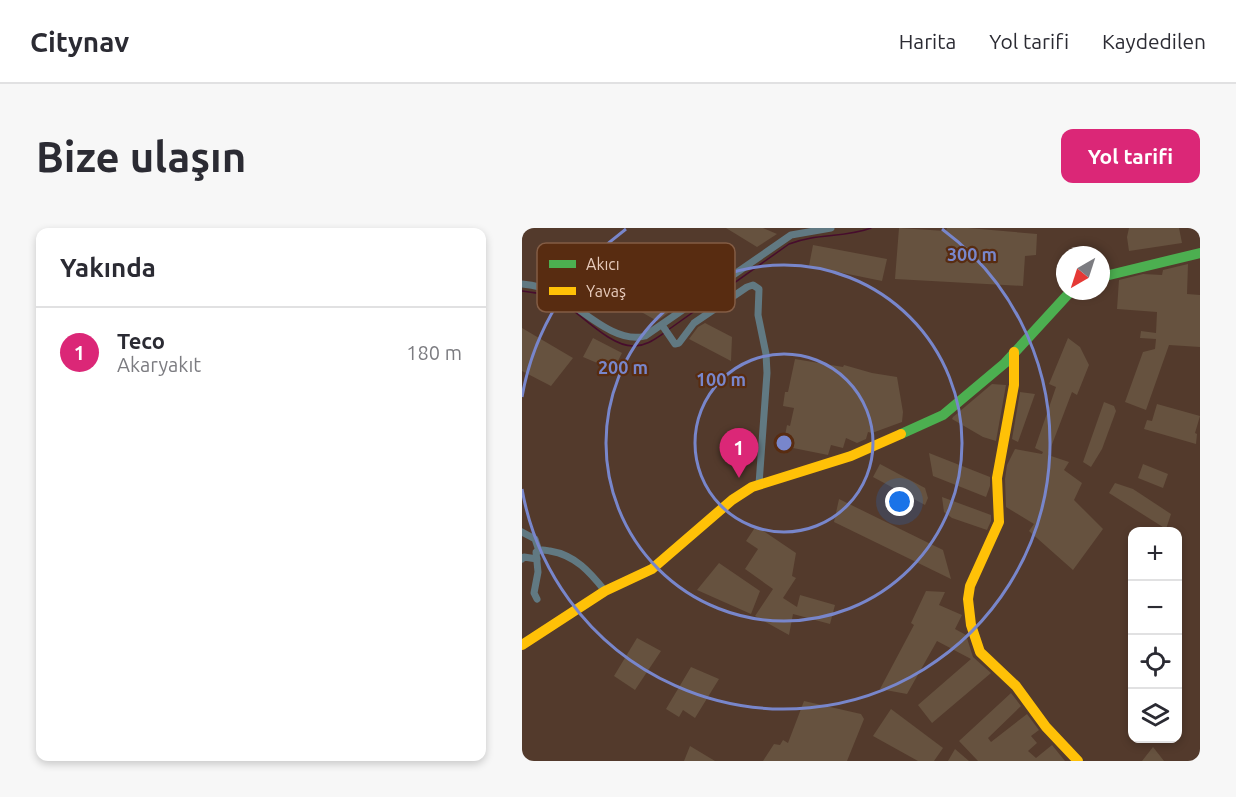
<!DOCTYPE html>
<html lang="tr">
<meta charset="utf-8">
<style>
:root{--surface:#fff;--page:#f7f7f7;--text:#2b2b33;--muted:#7c7c81;--line:#e1e1e2;--accent:#db2777}
body{margin:0;font-family:Ubuntu,sans-serif;background:var(--page);color:var(--text)}
.controls{position:absolute;right:18px;bottom:18px;display:grid;overflow:hidden;border-radius:12px;box-shadow:0 3px 9px #0003}
.controls button{width:54px;height:54px;display:grid;place-items:center;padding:0;border:0;border-bottom:2px solid var(--line);background:var(--surface);color:var(--text);font:30px sans-serif}
.compass{position:absolute;left:534px;top:18px;width:54px;height:54px;border-radius:50%;background:var(--surface);box-shadow:0 3px 9px #0003;rotate:219deg}
.you{position:absolute;left:378px;top:274px;width:21px;height:21px;margin:-15px;border:4px solid #fff;border-radius:50%;background:#1a73e8;box-shadow:0 0 0 9px #1a73e833}
.badge{display:grid;place-items:center;width:39px;height:39px;border-radius:50%;background:var(--accent);color:#fff;font-size:20px;font-weight:700}
.pin{position:absolute;translate:-50% -50px;filter:drop-shadow(0 2px 3px #0008)}
.pin::after{content:'';position:absolute;top:32px;width:21px;height:18px;background:inherit;clip-path:polygon(0 0,100% 0,50% 100%)}
.list{margin:0;padding:0;list-style:none}
h2{display:flex;justify-content:space-between;align-items:center;height:78px;margin:0;padding:0 24px;font-size:26px}
h2 small{font-size:20px;font-weight:400;color:var(--muted)}
.list li{display:grid;grid-template-columns:39px 1fr auto;gap:18px;align-items:center;box-sizing:border-box;height:90px;padding:0 24px;border-top:2px solid var(--line)}
.list b{display:block;font-size:22px;white-space:nowrap}
.list p{margin:0;font-size:20px;white-space:nowrap;color:var(--muted)}
.list em{font-size:20px;font-style:normal;color:var(--muted)}
.icon{flex:none;width:33px;height:33px;fill:none;stroke:currentColor;stroke-width:2;stroke-linecap:round;stroke-linejoin:round}
.map{position:relative;flex:none;width:678px;height:533px;overflow:hidden;border-radius:12px}
header{display:flex;align-items:center;gap:36px;box-sizing:border-box;height:84px;padding:0 30px;background:var(--surface);border-bottom:2px solid var(--line)}
header strong{font-size:28px}
nav{display:flex;gap:33px;margin-inline-start:auto;font-size:21px}
.intro{display:flex;align-items:center;justify-content:space-between;box-sizing:border-box;height:144px;padding:0 36px}
h1{margin:0;font-size:42px}
.button{padding:15px 27px;border-radius:12px;background:var(--accent);color:#fff;font-size:21px;font-weight:700}
main{display:flex;gap:36px;padding:0 36px}
aside{flex:1;background:var(--surface);border-radius:12px;box-shadow:0 3px 9px #0003}
.map>svg:first-child{display:block}
.lines{fill:none;stroke-linecap:round;stroke-linejoin:round}
.stream{stroke:#470c2d;stroke-width:1.5}
.building{fill:#66523f}
.street{stroke:#617982;stroke-width:7}
.fast{stroke:#4caf50;stroke-width:10}
.slow{stroke:#ffc107;stroke-width:10}
.ring{fill:none;stroke:#7886cb;stroke-width:3}
.key{fill:#582c11;stroke:#835c44;stroke-width:1.5}
.key-label{font-size:16px;fill:#e7cbbc}
.centre{fill:#7886cb;stroke:#582c11;stroke-width:3}
.ring-label{font-size:18px;text-anchor:middle;font-weight:bold;fill:#7886cb;stroke:#582c11;stroke-width:4.5;stroke-linejoin:round;paint-order:stroke}
</style>
<header>
<strong>Citynav</strong>
<nav><a>Harita</a><a>Yol tarifi</a><a>Kaydedilen</a></nav>
</header>
<div class="intro"><h1>Bize ulaşın</h1><a class="button">Yol tarifi</a></div>
<main>
<aside>
<h2>Yakında<small></small></h2>
<ul class="list">
<li><span class="badge">1</span><div><b>Teco</b><p>Akaryakıt</p></div><em>180 m</em></li>
</ul>
</aside>
<div class="map">
<svg width="678" height="533" viewBox="0 0 678 533">
<rect width="100%" height="100%" fill="#533a2c"/>
<g class="lines">
<!-- stream -->
<g class="stream">
<path d="M0,63C12,65 26,65 37,72C57,84 88,119 112,118C124,118 133,111 142,105"/>
<path d="M146,102L267,16C294,5 323,10 349,0"/>
</g>
</g>
<!-- building -->
<g class="building">
<polygon points="204,0 241,0 255,6 235,19"/>
<polygon points="377,0 424,3 425,0 446,0 515,6 514,27 503,28 501,58 373,51"/>
<polygon points="607,0 657,0 660,15 607,23 605,9"/>
<polygon points="291,17 365,31 360,53 287,38"/>
<polygon points="666,36 665,66 678,67 678,119 647,117 624,182 603,174 621,124 633,121 634,111 618,110 619,103 634,105 635,84 595,81 597,52 621,46 640,47 641,42"/>
<polygon points="117,53 156,78 135,93 109,78"/>
<polygon points="183,95 210,109 209,133 167,111 176,99"/>
<polygon points="0,100 51,130 29,158 0,143"/>
<polygon points="71,110 100,125 90,145 80,137 61,129"/>
<polygon points="546,110 558,119 567,137 555,167 550,164 526,227 547,234 542,242 560,255 552,272 581,301 551,342 507,303 512,296 484,279 483,251 485,237 493,221 520,226 521,224 513,220 534,159 527,156"/>
<polygon points="273,131 321,139 322,137 350,145 375,149 381,184 380,194 350,205 346,204 344,211 335,215 324,210 321,220 309,217 306,227 261,218 265,197 268,198 272,180 261,178 263,164 266,164"/>
<polygon points="470,156 484,157 474,213 461,209 430,191 431,189"/>
<polygon points="498,164 513,166 496,214 490,211"/>
<polygon points="582,174 592,178 594,183 580,221 569,239 561,234"/>
<polygon points="635,176 678,188 673,205 675,206 674,216 622,201 625,192 630,193"/>
<polygon points="407,225 468,249 468,258 464,269 411,248"/>
<polygon points="358,236 403,260 406,270 403,277 351,249"/>
<polygon points="621,236 646,246 641,260 616,250"/>
<polygon points="593,255 611,261 649,286 644,301 587,265"/>
<polygon points="420,269 469,287 469,293 465,302 430,290 422,284"/>
<polygon points="317,271 421,322 429,351 312,294"/>
<polygon points="234,298 274,325 270,348 274,350 261,370 275,379 278,367 313,377 308,396 271,386 267,407 233,388 251,361 223,341 236,321 224,313"/>
<polygon points="197,335 238,363 229,386 175,362"/>
<polygon points="404,363 423,364 417,377 440,387 433,401 444,407 451,429 469,445 410,495 396,477 449,431 415,413 385,466 358,461 392,397 389,395"/>
<polygon points="115,410 139,423 113,462 92,448"/>
<polygon points="169,439 197,451 173,490 161,482 157,489 144,481"/>
<polygon points="489,465 499,478 466,510 469,514 505,486 517,502 509,508 515,515 506,523 514,530 530,517 543,533 456,533 437,513"/>
<polygon points="282,473 339,486 342,491 325,533 241,533 252,516 258,517 261,512 266,515"/>
<polygon points="369,481 421,520 412,533 396,533 351,508"/>
<polygon points="168,518 193,533 162,533"/>
<polygon points="631,519 642,533 620,533"/>
<polygon points="433,521 447,533 426,533"/>
</g>
<g class="lines">
<!-- street -->
<g class="street">
<path d="M0,56C11,57 22,59 32,65C58,79 93,117 123,108L269,7L309,0"/>
<polyline points="140,97 153,116 157,115 172,95 225,59 231,57 237,61 236,87 244,126 245,145 237,256"/>
<polyline points="0,304 13,311 17,323"/>
<polyline points="0,331 2,329 15,331"/>
<path d="M15,371L12,365L16,344L14,324C20,321 22,322 28,323C53,327 68,344 83,363"/>
</g>
<!-- fast -->
<g class="fast">
<polyline points="579,49 678,25"/>
<polyline points="379,206 421,187 483,135 549,63"/>
</g>
<!-- slow -->
<g class="slow">
<polyline points="492,124 492,157 475,250 477,294 448,358 446,371 449,397 458,424 494,458 524,499 556,533"/>
<polyline points="0,417 83,363 130,341 210,272 230,259 329,228 379,206"/>
</g>
</g>
<!-- distance rings -->
<g class="ring">
<circle cx="262" cy="215" r="89"/>
<circle cx="262" cy="215" r="178"/>
<path d="M0 169A266 266 0 0 1 104 1M420 1A266 266 0 1 1 0 261"/>
</g>
<!-- legend -->
<rect x="15" y="15" width="198" height="69" rx="9" class="key"/>
<rect x="27" y="32" width="27" height="8" fill="#4caf50"/>
<rect x="27" y="59" width="27" height="8" fill="#ffc107"/>
<g class="key-label">
<text x="64" y="42">Akıcı</text>
<text x="64" y="69">Yavaş</text>
</g>
<circle cx="262" cy="215" r="9" class="centre"/>
<g class="ring-label">
<text x="450" y="33">300 m</text>
<text x="101" y="146">200 m</text>
<text x="199" y="158">100 m</text>
</g>
</svg>
<div class="controls">
<button>+</button>
<button>−</button>
<button><svg class="icon" aria-label="locate" viewBox="0 0 24 24"><circle cx="12" cy="12" r="6"/><path d="M12 2v4M12 18v4M2 12h4M18 12h4"/></svg></button>
<button><svg class="icon" aria-label="layers" viewBox="0 0 24 24"><path d="M12 4l9 5-9 5-9-5zM3 14l9 5 9-5"/></svg></button>
</div>
<svg class="compass" viewBox="-18 -18 36 36"><path d="M0-13l5 13h-10z" fill="#e53935"/><path d="M0 13l5-13h-10z" fill="#7c7c81"/></svg>
<div class="you"></div>
<div class="pin badge" style="left:217px;top:250px">1</div>
</div>
</main>
